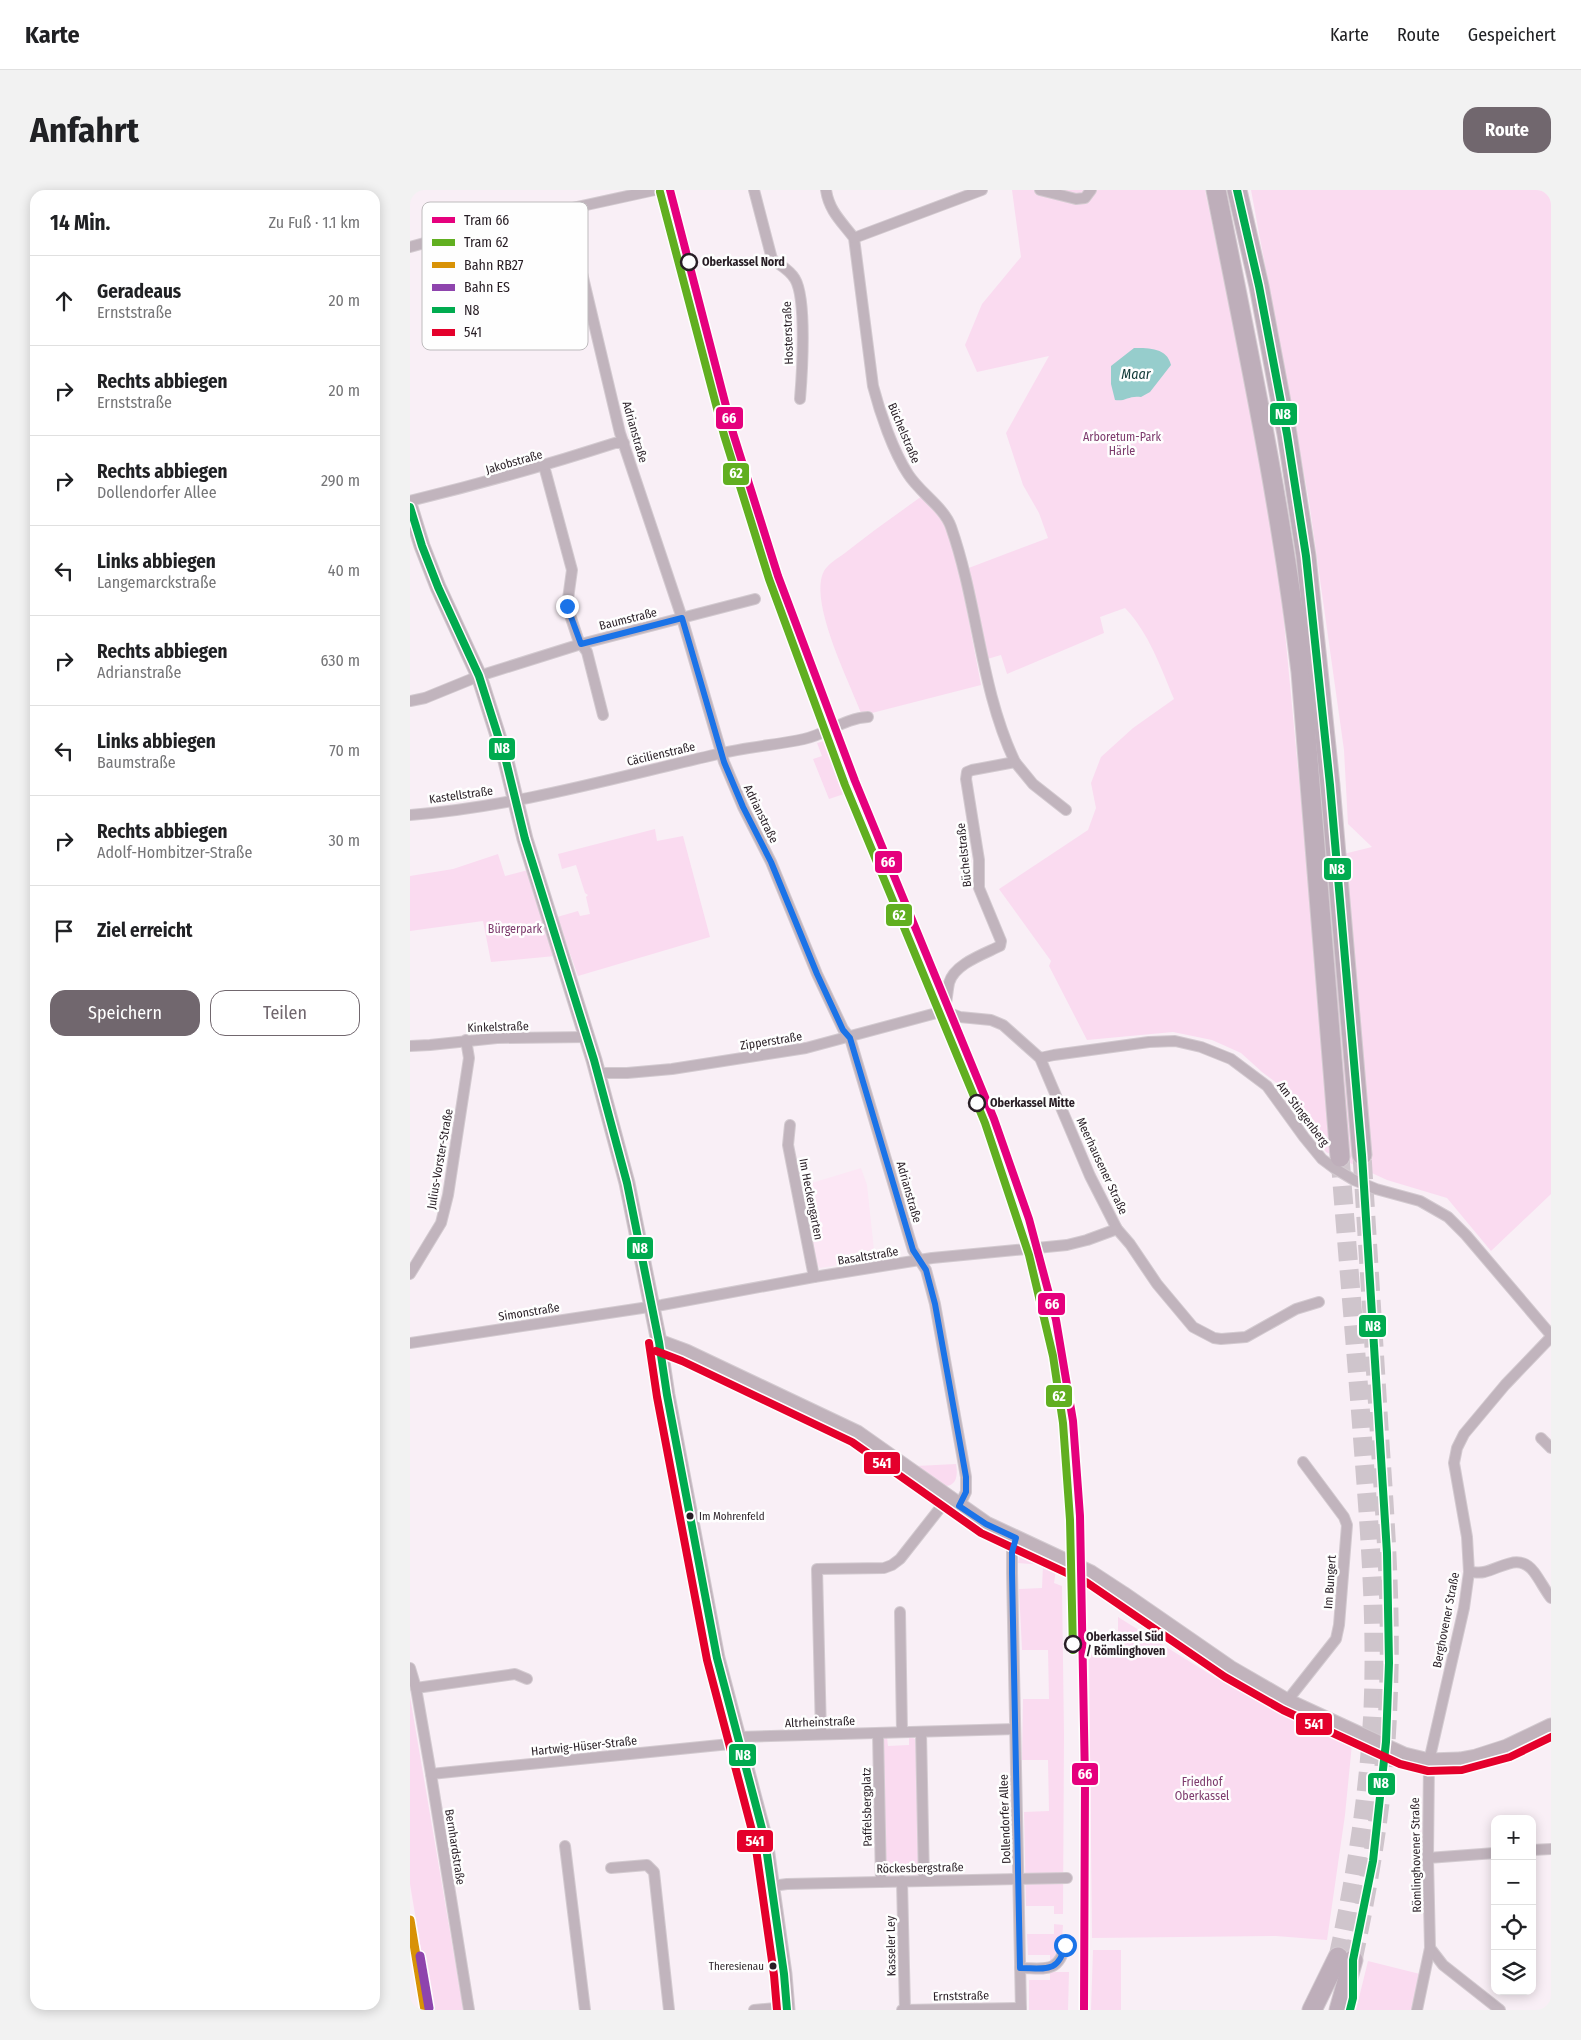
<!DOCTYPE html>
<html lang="de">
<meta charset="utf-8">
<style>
:root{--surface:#fff;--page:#f2f2f2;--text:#202124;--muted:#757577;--line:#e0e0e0;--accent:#71676e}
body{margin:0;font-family:"Fira Sans Condensed",sans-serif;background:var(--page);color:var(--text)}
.controls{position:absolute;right:15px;bottom:15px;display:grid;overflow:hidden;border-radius:10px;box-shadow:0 2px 12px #0003}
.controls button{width:45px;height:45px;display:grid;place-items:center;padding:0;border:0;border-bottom:1px solid var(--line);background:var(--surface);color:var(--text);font:25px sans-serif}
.stop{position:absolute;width:15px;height:15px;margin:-11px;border:4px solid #1a73e8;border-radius:50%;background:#fff}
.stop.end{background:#1a73e8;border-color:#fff;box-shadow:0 1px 5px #0008}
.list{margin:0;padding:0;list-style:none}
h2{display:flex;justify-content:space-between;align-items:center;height:65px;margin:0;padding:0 20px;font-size:21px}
h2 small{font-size:16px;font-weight:400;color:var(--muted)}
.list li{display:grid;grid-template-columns:32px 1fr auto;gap:15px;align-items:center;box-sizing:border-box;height:90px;padding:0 20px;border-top:1px solid var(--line)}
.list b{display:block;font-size:19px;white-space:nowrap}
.list p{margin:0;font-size:16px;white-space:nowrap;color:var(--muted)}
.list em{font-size:16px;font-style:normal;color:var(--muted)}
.actions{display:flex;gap:10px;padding:15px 20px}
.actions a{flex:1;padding:11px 0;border:1px solid var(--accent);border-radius:15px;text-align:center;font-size:18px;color:var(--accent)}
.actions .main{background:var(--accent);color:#fff}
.icon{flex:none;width:28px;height:28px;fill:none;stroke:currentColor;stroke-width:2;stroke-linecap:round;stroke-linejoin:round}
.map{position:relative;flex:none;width:1141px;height:1820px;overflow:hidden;border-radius:15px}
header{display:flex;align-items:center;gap:30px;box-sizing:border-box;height:70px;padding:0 25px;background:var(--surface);border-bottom:1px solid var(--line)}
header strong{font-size:24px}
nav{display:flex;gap:28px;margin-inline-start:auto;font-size:18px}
.intro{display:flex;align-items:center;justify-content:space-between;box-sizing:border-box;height:120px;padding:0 30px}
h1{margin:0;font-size:35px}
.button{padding:12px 22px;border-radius:15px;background:var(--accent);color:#fff;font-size:18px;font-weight:700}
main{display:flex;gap:30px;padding:0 30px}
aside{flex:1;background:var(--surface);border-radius:15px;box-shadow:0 2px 12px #0003}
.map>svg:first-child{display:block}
.built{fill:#fce7f5}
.green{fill:#fadbf0}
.water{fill:#96cdcc}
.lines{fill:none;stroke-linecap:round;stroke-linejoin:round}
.highway-tunnel{stroke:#cfc5cc;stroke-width:19;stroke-dasharray:19 9;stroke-linecap:butt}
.street-casing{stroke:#d3cad0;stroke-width:12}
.secondary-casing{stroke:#d3cad0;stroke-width:17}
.highway-casing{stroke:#d3cad0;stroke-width:21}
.street{stroke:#c1b4bd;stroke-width:10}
.secondary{stroke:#c1b3bc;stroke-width:15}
.highway{stroke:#beaeba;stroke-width:19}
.bus-1-casing{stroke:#fefefe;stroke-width:11}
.bus-2-casing{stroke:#fefefe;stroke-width:11}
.bus-1{stroke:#00ab4f;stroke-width:8}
.bus-2{stroke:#e4002b;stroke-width:8}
.rail-1-casing{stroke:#fefefe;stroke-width:12}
.rail-2-casing{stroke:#fefefe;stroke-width:12}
.rail-1{stroke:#d89206;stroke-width:9}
.rail-2{stroke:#8e44ad;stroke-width:9}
.tram-1-casing{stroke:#fefefe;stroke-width:11}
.tram-2-casing{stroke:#fefefe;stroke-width:11}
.tram-1{stroke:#e5007d;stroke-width:8}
.tram-2{stroke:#61af20;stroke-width:8}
.route{stroke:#1a73e8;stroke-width:6}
.stop-dot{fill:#fefefe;stroke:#281e25;stroke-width:2.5}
.bus-dot{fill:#281e25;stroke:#fefefe;stroke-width:2}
.labels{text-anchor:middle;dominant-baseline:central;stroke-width:5;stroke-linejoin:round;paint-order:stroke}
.bus-label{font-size:11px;fill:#281e25;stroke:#fefefe;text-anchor:start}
.stop-label{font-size:12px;font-weight:bold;fill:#281e25;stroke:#fefefe;text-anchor:start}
.street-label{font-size:12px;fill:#281e25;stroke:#fefefe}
.park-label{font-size:12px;fill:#7d3b6d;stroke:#fefefe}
.water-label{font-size:14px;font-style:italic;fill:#0f3836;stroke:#fefefe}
.key{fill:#fefefe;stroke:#bebbbd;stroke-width:1}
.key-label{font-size:14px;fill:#281e25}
.line-badge{stroke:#fefefe;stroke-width:2}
.badge-label{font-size:14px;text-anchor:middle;font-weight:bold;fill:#fff}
</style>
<header>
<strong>Karte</strong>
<nav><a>Karte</a><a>Route</a><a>Gespeichert</a></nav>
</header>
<div class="intro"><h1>Anfahrt</h1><a class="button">Route</a></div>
<main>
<aside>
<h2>14 Min.<small>Zu Fuß · 1.1 km</small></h2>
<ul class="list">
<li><svg class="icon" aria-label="ahead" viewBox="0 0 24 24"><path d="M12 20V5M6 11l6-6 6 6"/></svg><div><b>Geradeaus</b><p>Ernststraße</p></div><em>20 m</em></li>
<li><svg class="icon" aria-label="right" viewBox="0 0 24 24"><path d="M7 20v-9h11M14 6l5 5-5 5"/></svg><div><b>Rechts abbiegen</b><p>Ernststraße</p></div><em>20 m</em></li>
<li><svg class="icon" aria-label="right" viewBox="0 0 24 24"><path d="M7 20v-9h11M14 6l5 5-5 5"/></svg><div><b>Rechts abbiegen</b><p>Dollendorfer Allee</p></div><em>290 m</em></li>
<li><svg class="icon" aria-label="left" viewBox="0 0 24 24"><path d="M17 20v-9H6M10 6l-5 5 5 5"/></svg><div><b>Links abbiegen</b><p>Langemarckstraße</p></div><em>40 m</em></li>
<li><svg class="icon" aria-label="right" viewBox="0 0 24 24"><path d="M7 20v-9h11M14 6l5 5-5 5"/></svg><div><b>Rechts abbiegen</b><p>Adrianstraße</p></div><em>630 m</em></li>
<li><svg class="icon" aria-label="left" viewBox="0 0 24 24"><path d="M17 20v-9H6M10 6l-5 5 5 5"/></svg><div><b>Links abbiegen</b><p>Baumstraße</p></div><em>70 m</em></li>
<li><svg class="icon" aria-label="right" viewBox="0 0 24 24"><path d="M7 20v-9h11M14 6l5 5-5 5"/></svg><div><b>Rechts abbiegen</b><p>Adolf-Hombitzer-Straße</p></div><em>30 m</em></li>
<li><svg class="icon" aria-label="arrive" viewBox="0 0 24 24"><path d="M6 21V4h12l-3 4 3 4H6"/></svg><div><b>Ziel erreicht</b></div></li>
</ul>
<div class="actions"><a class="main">Speichern</a><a>Teilen</a></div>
</aside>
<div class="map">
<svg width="1141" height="1820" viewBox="0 0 1141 1820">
<rect width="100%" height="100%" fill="#f9eff6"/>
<!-- built -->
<polygon class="built" points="451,978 457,995 465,1069 410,1078 407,1075 392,996"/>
<!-- green -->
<g class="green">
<path d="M602,0H795L835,190L870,390L897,673L962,657L938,634L934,560L899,311L841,0H1141V1004L1081,1061L1037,1008L977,990L916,962L879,902L852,882L831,863L802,850L763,842L677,850L639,776L641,771L589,699L678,640L686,618L681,593L691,567L723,538L764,509C751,478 739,443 715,418L690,427L694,443L597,484L591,465L574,470L556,379L638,348L629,323L613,295L596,243L639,166L567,182L555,155L572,114L611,67Z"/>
<path d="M512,306L539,339L549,379L571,495L458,524L451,523C439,491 398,411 414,381C418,374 428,368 435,363C460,343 486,325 512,306Z"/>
<polygon points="414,551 434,604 419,609 403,569 412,566 407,553"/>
<polygon points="245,639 247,651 273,646 300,747 168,786 147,727 168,721 170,726 180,724 176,707 178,705 175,703 166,675 152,679 148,664"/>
<polygon points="88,664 95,686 118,680 145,766 81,772 73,731 0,741 0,686 43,679"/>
<path d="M546,1274C548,1285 547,1297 533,1296L506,1276Z"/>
<polygon points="610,1364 646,1380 644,1393 652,1396 654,1545 653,1724 644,1724 644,1716 616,1716 614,1622 639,1621 638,1570 612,1570 613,1509 639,1509 638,1460 612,1460 609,1399 632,1398 633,1375 608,1373"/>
<polygon points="708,1427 806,1488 809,1481 814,1484 942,1554 935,1625 917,1750 866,1746 682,1748 679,1461 708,1462"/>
<polygon points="0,1507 52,1812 53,1820 21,1820 0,1694"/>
<polygon points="499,1546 507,1550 509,1684 503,1686 502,1678 480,1678 480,1686 478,1686 474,1683 472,1550 477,1547 478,1556 499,1555"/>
<polygon points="644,1734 653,1735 651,1763 640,1773 640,1765 618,1765 617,1744 644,1744"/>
<polygon points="683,1760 711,1760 711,1820 681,1820"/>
<polygon points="958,1771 1010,1784 1002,1820 946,1820"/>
<polygon points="640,1782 659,1782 658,1820 619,1820 619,1790 640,1790"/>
</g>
<!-- water -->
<path class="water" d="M724,158C740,158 757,158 761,175L740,202L731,207C719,205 715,212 705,210L701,194V176Z"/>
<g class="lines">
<!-- highway-tunnel -->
<g class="highway-tunnel">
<path d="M928,1767C946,1685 959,1603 963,1519C967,1426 959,1334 952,1241C945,1149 937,1058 930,967"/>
<path d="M943,1770C961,1684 975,1601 978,1513C982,1426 976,1339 970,1253C964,1157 958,1061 952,965"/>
</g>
<defs>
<g id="street">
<path d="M344,0L362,69C370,75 380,80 385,89C397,109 392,185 390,209"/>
<path d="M416,0C419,21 432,32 444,48L463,196C470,223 483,261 498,284C510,303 534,317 541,337C568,414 570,498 605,572L562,580L557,582L556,589L569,670V698L591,751L590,756C574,764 544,774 539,793C537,803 537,812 534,821"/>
<polyline points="630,0 666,9 675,8 681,0"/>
<polyline points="157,20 210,243 272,428 314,572 333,617 361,672 407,784 433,839 440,848 503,1060 516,1080 525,1114 556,1287 556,1302 549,1316"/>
<polyline points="444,48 572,0"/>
<polyline points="0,57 62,40 245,0"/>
<polyline points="134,276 162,380 157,416 168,449 177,462 193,525"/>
<path d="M0,311C69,294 137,275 205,253H214"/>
<polyline points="0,511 15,508 69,486 171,454 345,409"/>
<polyline points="605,572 623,594 656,620"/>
<path d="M0,625C104,617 207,587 308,564C337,557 366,555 394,549C417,544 435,528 458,527"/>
<polyline points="534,821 550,827 581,830 593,835 630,868 680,986 707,1039 720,1054 747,1094 783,1137 804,1148 811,1149 836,1147 886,1119 909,1112"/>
<polyline points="0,856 20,855 87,848 178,847"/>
<polyline points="630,868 644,865 739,852 765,851 791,857 821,869 857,896 894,947 912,969 924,978 944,990 966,999 1010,1011 1038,1027 1056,1045 1141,1145"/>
<polyline points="187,883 217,883 262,879 396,858 534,821"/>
<polyline points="380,935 378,955 404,1087"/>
<polyline points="0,1084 31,1033 38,1005 59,868 56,850"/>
<polyline points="0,1153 252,1115 404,1087 522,1068 657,1055 677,1050 707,1039"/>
<polyline points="1131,1248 1141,1258"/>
<polyline points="606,1348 602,1362 602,1383 611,1820"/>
<path d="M1059,1382C1064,1382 1069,1383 1074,1382C1092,1378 1109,1362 1124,1382C1130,1390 1135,1400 1141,1408"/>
<polyline points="490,1422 492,1542"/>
<polyline points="0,1478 6,1498 21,1584 59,1820"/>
<polyline points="6,1498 105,1484 117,1489"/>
<polyline points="877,1511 926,1449 929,1435 937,1335 934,1327 893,1272"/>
<polyline points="511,1542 514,1691"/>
<polyline points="468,1543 471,1692"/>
<polyline points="411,1544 407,1379 474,1378 482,1375 490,1369 538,1308"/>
<polyline points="328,1547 605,1539"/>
<polyline points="21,1584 330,1553"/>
<polyline points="155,1656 175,1820"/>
<polyline points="1122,1660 1141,1659"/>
<polyline points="1018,1668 1085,1663"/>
<polyline points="201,1678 237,1675 244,1682 259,1820"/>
<polyline points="492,1691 495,1820"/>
<polyline points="362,1696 377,1694 657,1688"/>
<polyline points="1020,1758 1033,1775 1090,1820"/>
<path d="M610,1778C634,1778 649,1784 655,1755"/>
<polyline points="344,1820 366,1818 378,1820"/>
<polyline points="492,1820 611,1818"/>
<polyline points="1007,1820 1020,1758 1018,1668 1019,1571 1054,1418 1059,1382 1057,1347 1044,1273 1047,1258 1054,1244 1095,1195 1141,1147"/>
</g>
<g id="secondary">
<polyline points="0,317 12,356 28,397 69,486 96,571 115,649 184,870 217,993 249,1152 257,1205 307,1468 355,1650 374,1784 377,1820"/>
<polyline points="249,1152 276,1162 447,1243 576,1334 681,1383 713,1404 820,1478 877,1511 994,1565 1019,1571 1050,1570 1066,1567 1097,1557 1141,1536"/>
</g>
<g id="highway">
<path d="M806,0C838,160 872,320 891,482L930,967"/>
<polyline points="827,0 849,96 877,244 896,366 920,595 952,965"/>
<polyline points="902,1820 928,1767"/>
<polyline points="929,1820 943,1770"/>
</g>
</defs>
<!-- street casing -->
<use href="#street" class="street-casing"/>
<!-- secondary casing -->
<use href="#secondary" class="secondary-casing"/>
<!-- highway casing -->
<use href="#highway" class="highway-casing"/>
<!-- street -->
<use href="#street" class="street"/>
<!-- secondary -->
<use href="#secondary" class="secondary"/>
<!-- highway -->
<use href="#highway" class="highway"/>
<defs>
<g id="bus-1">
<polyline points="827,0 849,96 877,244 896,366 920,595 952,965 977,1363 979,1473 976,1552 963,1671 943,1770 943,1808 940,1820"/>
<polyline points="0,317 12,356 28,397 69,486 96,571 115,649 184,870 217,993 249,1152 257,1205 307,1468 355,1650 374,1784 377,1820"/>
</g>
<g id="bus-2">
<polyline points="239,1153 247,1207 297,1470 345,1652 364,1785 367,1820"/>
<polyline points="246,1161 272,1171 442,1252 571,1343 676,1392 815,1487 873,1520 990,1574 1018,1581 1052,1580 1100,1567 1141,1547"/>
</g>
</defs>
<!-- bus-1 casing -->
<use href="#bus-1" class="bus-1-casing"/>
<!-- bus-2 casing -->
<use href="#bus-2" class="bus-2-casing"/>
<!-- bus-1 -->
<use href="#bus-1" class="bus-1"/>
<!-- bus-2 -->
<use href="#bus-2" class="bus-2"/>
<defs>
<polyline id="rail-1" points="0,1730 15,1820"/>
<polyline id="rail-2" points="10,1766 19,1818"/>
</defs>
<!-- rail-1 casing -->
<use href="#rail-1" class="rail-1-casing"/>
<!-- rail-2 casing -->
<use href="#rail-2" class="rail-2-casing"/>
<!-- rail-1 -->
<use href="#rail-1" class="rail-1"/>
<!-- rail-2 -->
<use href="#rail-2" class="rail-2"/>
<defs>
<polyline id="tram-1" points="260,0 323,243 368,386 445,591 584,929 619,1029 646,1130 663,1231 670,1326 675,1591 674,1820"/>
<polyline id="tram-2" points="250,2 314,245 359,389 435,595 575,933 619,1065 643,1166 653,1233 660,1330 663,1460"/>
</defs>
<!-- tram-1 casing -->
<use href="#tram-1" class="tram-1-casing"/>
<!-- tram-2 casing -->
<use href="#tram-2" class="tram-2-casing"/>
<!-- tram-1 -->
<use href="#tram-1" class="tram-1"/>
<!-- tram-2 -->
<use href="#tram-2" class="tram-2"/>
</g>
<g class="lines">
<!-- route -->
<path class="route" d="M157,416L171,454L272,428L314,572L333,617L361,672L407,784L433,840L440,848L503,1060L516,1080L525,1114L556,1287V1302L549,1316L576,1334L606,1348L602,1362V1383L610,1778C634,1778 649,1784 655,1755"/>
</g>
<!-- markers -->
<g class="stop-dot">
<circle cx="279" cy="72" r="8"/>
<circle cx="567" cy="913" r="8"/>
<circle cx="663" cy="1454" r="8"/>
</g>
<g class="bus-dot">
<circle cx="280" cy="1326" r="4.5"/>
<circle cx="363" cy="1776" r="4.5"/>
</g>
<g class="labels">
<!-- bus labels -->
<g class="bus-label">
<text x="289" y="1326">Im Mohrenfeld</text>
<text x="354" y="1776" text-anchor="end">Theresienau</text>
</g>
<!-- stop labels -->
<g class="stop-label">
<text x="292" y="72">Oberkassel Nord</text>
<text x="580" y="913">Oberkassel Mitte</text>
<text x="676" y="1447">Oberkassel Süd<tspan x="676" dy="14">/ Römlinghoven</tspan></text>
</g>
<!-- street labels -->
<g class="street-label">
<text transform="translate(378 143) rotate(-92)">Hosterstraße</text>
<text transform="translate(225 242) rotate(74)">Adrianstraße</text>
<text transform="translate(494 243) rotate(67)">Büchelstraße</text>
<text transform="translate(104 272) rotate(-16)">Jakobstraße</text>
<text transform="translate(218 429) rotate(-14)">Baumstraße</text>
<text transform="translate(251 564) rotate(-13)">Cäcilienstraße</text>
<text transform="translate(51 605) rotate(-8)">Kastellstraße</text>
<text transform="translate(351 624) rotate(64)">Adrianstraße</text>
<text transform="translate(554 665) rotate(-96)">Büchelstraße</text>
<text transform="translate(88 837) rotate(-2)">Kinkelstraße</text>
<text transform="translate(361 851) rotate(-9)">Zipperstraße</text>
<text transform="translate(893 924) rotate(53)">Am Stingenberg</text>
<text transform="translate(30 969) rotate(-80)">Julius-Vorster-Straße</text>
<text transform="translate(692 976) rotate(65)">Meerhausener Straße</text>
<text transform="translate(499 1002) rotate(74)">Adrianstraße</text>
<text transform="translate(401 1009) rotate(79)">Im Heckengarten</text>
<text transform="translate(458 1066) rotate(-9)">Basaltstraße</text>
<text transform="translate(119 1122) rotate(-9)">Simonstraße</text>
<text transform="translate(920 1392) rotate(-86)">Im Bungert</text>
<text transform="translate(1036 1430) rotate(-79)">Berghovener Straße</text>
<text transform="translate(410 1532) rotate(-2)">Altrheinstraße</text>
<text transform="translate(174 1556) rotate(-6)">Hartwig-Hüser-Straße</text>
<text transform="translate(457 1617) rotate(-91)">Paffelsbergplatz</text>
<text transform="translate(595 1629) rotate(-92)">Dollendorfer Allee</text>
<text transform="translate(45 1657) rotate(81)">Bernhardstraße</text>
<text transform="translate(1006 1665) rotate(-91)">Römlinghovener Straße</text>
<text transform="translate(510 1678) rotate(-1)">Röckesbergstraße</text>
<text transform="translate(481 1756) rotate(-91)">Kasseler Ley</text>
<text transform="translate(551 1806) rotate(-1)">Ernststraße</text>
</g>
<!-- park labels -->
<g class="park-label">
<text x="712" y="247">Arboretum-Park<tspan x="712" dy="14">Härle</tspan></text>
<text x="105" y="739">Bürgerpark</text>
<text x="792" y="1592">Friedhof<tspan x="792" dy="14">Oberkassel</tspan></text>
</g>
<!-- water labels -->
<g class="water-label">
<text x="726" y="184">Maar</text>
</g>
</g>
<!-- legend -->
<rect x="12" y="12" width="166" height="148" rx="8" class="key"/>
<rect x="22" y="27" width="23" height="6" fill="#e5007d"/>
<rect x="22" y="49" width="23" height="7" fill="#61af20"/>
<rect x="22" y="72" width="23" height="6" fill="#d89206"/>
<rect x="22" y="94" width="23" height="7" fill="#8e44ad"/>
<rect x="22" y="117" width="23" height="6" fill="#00ab4f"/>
<rect x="22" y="139" width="23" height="7" fill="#e4002b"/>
<g class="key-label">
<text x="54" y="35">Tram 66</text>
<text x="54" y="57">Tram 62</text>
<text x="54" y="80">Bahn RB27</text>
<text x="54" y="102">Bahn ES</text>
<text x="54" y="125">N8</text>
<text x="54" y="147">541</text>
</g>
<g class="line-badge">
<rect x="859" y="212" width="29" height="24" rx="5" fill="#00ab4f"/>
<rect x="305" y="216" width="29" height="24" rx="5" fill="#e5007d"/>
<rect x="312" y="272" width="28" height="24" rx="5" fill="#61af20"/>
<rect x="78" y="547" width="28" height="24" rx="5" fill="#00ab4f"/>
<rect x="464" y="660" width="29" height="24" rx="5" fill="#e5007d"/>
<rect x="913" y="667" width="29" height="24" rx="5" fill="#00ab4f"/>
<rect x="475" y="713" width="28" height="24" rx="5" fill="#61af20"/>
<rect x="216" y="1046" width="28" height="24" rx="5" fill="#00ab4f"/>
<rect x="627" y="1102" width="29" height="24" rx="5" fill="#e5007d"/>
<rect x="948" y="1124" width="29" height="24" rx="5" fill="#00ab4f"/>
<rect x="635" y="1194" width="28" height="24" rx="5" fill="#61af20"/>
<rect x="453" y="1261" width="38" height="24" rx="5" fill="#e4002b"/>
<rect x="885" y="1522" width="38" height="24" rx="5" fill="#e4002b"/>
<rect x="318" y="1553" width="29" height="24" rx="5" fill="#00ab4f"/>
<rect x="661" y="1572" width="28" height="24" rx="5" fill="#e5007d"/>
<rect x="957" y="1582" width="29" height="24" rx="5" fill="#00ab4f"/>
<rect x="326" y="1639" width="38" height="24" rx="5" fill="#e4002b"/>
</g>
<g class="badge-label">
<text x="873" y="229">N8</text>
<text x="319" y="233">66</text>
<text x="326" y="288">62</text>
<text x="92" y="563">N8</text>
<text x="478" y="677">66</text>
<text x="927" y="684">N8</text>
<text x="489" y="730">62</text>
<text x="230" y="1063">N8</text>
<text x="642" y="1119">66</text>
<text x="963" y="1141">N8</text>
<text x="649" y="1211">62</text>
<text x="472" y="1278">541</text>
<text x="904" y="1539">541</text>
<text x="333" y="1570">N8</text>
<text x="675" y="1589">66</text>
<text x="971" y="1598">N8</text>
<text x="345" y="1656">541</text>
</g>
</svg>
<div class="controls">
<button>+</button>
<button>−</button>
<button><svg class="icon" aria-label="locate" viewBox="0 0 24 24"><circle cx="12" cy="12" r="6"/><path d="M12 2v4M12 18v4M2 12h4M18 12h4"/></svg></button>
<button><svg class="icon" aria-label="layers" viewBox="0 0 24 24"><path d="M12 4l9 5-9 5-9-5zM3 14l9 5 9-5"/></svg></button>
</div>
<div class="stop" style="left:655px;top:1755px"></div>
<div class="stop end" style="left:157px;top:416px"></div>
</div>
</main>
